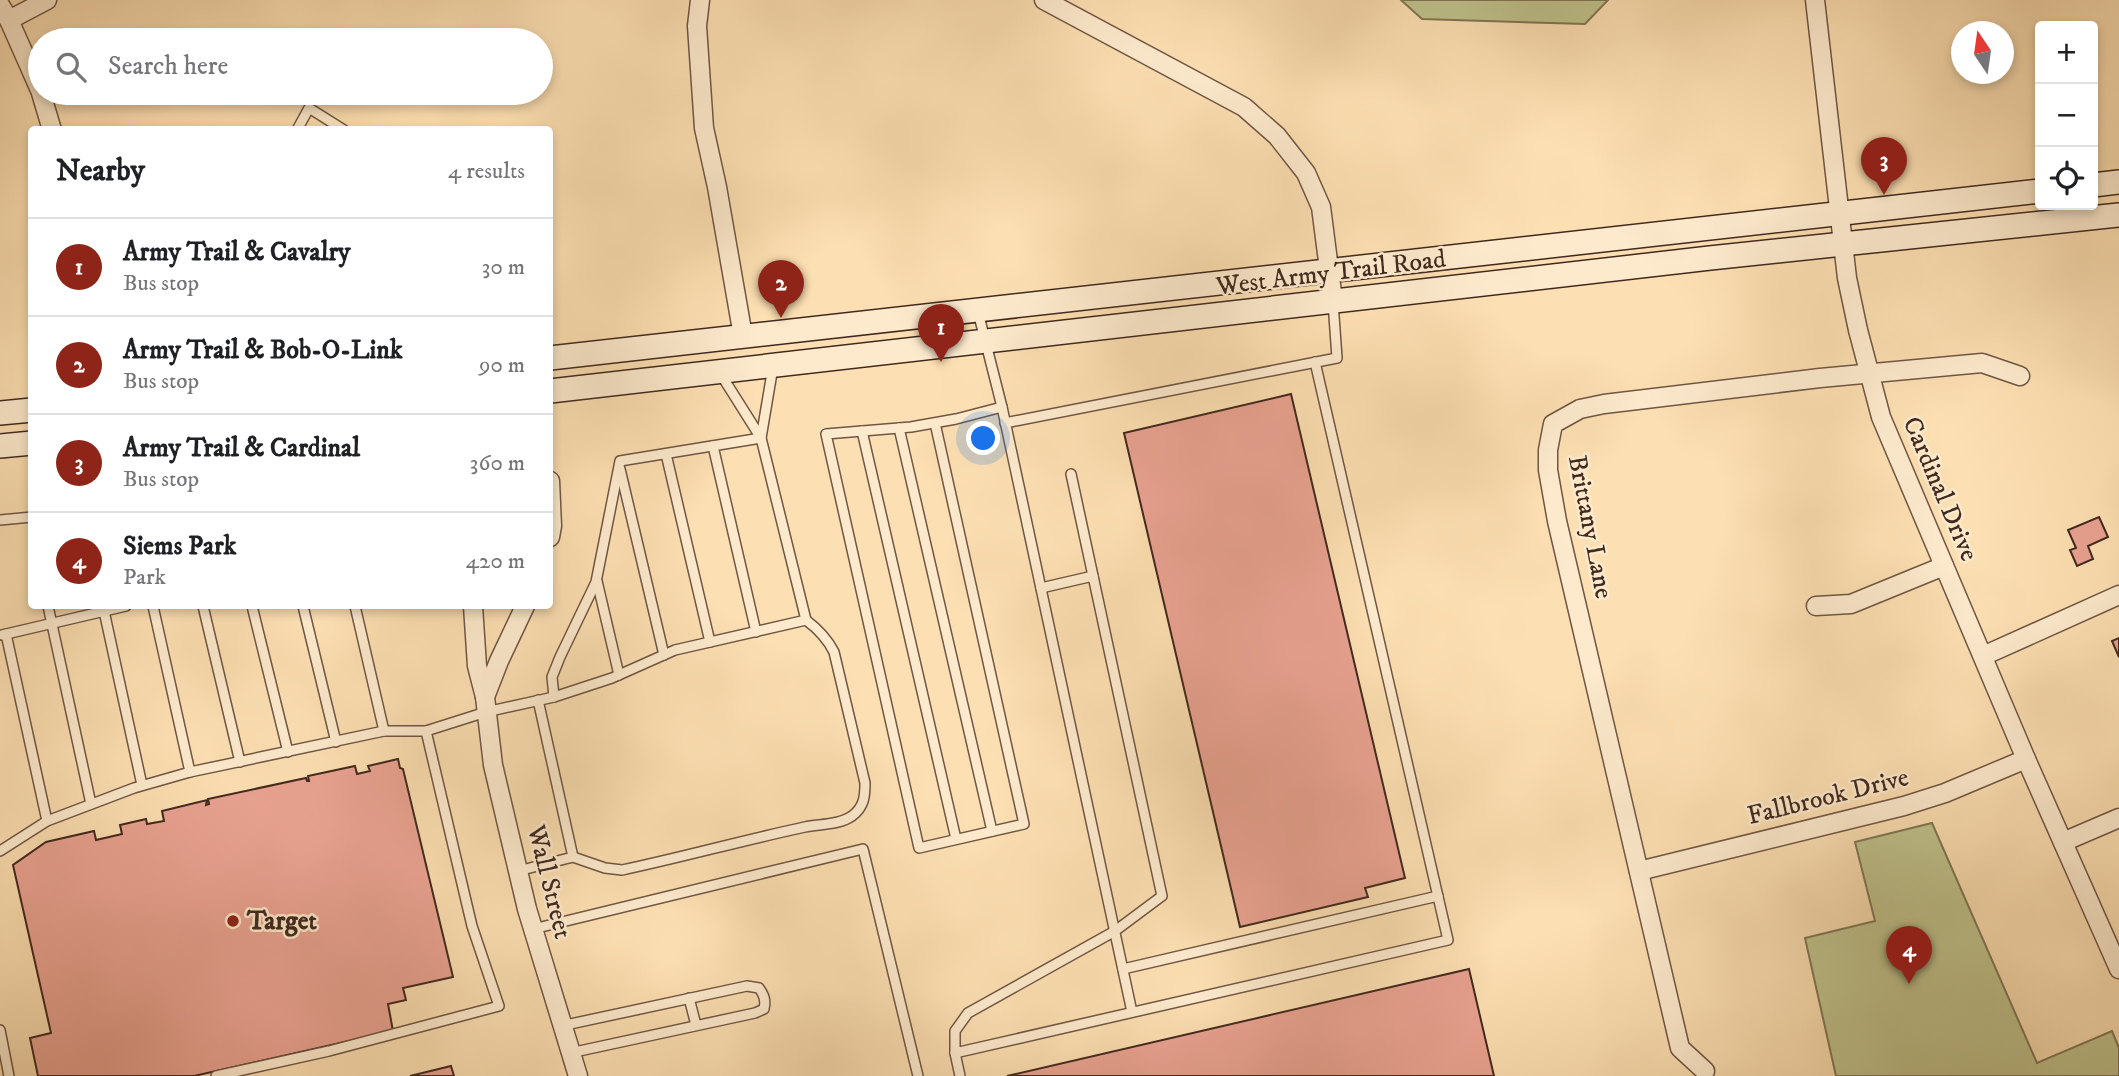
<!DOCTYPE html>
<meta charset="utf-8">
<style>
:root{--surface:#fff;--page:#f6f6f6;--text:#202124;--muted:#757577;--line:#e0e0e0;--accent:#8f2418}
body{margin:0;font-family:"IM FELL DW Pica",serif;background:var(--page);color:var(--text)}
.controls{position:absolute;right:21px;top:21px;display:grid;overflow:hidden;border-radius:7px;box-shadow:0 4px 10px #0003}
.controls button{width:63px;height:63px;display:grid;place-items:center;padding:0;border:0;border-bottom:2px solid var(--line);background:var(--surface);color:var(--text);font:35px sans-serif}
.compass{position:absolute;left:1951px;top:21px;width:63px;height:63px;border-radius:50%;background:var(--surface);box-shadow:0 4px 10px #0003;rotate:347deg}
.you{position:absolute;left:984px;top:439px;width:24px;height:24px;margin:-18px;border:5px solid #fff;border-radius:50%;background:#1a73e8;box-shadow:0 0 0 10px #1a73e833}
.badge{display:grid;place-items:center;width:46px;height:46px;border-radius:50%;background:var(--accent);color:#fff;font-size:23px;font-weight:700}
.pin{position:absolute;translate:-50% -58px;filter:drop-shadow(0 2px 4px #0008)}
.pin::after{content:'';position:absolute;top:37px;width:24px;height:21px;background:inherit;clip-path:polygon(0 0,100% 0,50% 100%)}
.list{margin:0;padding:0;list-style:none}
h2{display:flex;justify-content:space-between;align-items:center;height:91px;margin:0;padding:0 28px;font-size:30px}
h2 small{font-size:23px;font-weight:400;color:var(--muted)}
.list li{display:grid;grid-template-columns:46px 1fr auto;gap:21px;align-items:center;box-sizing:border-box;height:98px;padding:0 28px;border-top:2px solid var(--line)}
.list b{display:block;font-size:26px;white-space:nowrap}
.list p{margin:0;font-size:23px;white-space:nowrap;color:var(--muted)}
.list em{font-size:23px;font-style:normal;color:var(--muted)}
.icon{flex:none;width:38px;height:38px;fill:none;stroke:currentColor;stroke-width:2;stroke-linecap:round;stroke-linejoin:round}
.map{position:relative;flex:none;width:2119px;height:1076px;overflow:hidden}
.search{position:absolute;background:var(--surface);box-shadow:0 4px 10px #0003;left:28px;top:28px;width:525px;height:77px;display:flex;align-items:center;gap:18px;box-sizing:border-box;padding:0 24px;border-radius:38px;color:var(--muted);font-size:26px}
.panel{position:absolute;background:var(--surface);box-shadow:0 4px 10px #0003;left:28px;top:126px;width:525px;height:483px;border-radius:7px}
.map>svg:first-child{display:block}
.green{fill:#bfc28c;stroke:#807656;stroke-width:2}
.building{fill:#e9a291;stroke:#41291f;stroke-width:2}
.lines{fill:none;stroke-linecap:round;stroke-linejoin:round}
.lane-casing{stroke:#705644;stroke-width:12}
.street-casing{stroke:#705644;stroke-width:21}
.secondary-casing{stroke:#41291f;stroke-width:26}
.lane{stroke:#fdeacd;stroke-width:9}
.street{stroke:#fdeacd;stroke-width:18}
.secondary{stroke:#fdeacd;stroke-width:23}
.poi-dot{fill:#8f2418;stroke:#fdeacd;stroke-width:2.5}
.labels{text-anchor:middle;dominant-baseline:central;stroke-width:5;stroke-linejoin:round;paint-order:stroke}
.street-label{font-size:26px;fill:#41291f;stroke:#fdeacd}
.poi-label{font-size:26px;font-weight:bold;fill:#41291f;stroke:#fdeacd;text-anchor:start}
</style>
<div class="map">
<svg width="2119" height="1076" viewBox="0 0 2119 1076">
<rect width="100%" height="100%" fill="#fcdfb2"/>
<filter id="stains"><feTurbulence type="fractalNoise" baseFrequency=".00286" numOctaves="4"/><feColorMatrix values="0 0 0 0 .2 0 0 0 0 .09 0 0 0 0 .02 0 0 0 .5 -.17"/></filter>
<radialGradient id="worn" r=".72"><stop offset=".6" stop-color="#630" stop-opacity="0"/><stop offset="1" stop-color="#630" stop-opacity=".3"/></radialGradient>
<!-- green -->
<g class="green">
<polygon points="1401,0 1608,0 1585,24 1422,19"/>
<polygon points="1932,823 2037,1063 2112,1031 2119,1048 2119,1076 1836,1076 1805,938 1875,921 1855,842"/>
</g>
<!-- building -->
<g class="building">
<polygon points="1291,394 1405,878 1365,888 1368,897 1240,927 1124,433"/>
<polygon points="2099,517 2108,537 2088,546 2093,559 2077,566 2070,550 2076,548 2068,530"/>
<polygon points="2119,638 2119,657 2112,641"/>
<polygon points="398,759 400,768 403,769 453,977 403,988 406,1000 388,1004 393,1031 194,1076 38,1076 30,1038 51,1033 13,865 46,842 94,831 96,840 122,834 120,825 146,819 147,824 164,821 162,811 207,800 206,805 209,804 208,799 306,778 307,781 309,781 308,776 355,766 357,774 370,771 368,766"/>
<polygon points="1469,969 1494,1076 1007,1076"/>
<polygon points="451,1066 454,1076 410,1076"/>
</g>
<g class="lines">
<defs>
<g id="lane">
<polyline points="297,130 309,108 344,130"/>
<polyline points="978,312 1002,407 1132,1012"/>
<polyline points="720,373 761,438 806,620 675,650 612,678 554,697 552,677 560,657 596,582 620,461 761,438"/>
<polyline points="935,423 1024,824 919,848 826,434 911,427 956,419 1002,407"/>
<polyline points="1005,423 1337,358 1333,302"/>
<polyline points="899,428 992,831"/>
<polyline points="862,431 956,839"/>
<polyline points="761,438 773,367"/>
<polyline points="713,446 756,632"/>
<polyline points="666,454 710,642"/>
<polyline points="620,469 664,655"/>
<polyline points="1071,474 1093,576"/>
<polyline points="0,520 32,517"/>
<polyline points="597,581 619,675"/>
<polyline points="1041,588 1093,576 1162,896 1115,931 968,1013 955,1031 955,1053 1448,940 1315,362"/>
<polyline points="48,606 91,804"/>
<polyline points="203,606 240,762"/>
<polyline points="252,606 288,752"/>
<polyline points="303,606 336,742"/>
<polyline points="355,606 384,731 426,731"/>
<polyline points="104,611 142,785"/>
<polyline points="6,634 47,821"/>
<polyline points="2,635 126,606"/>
<polyline points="190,772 384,731"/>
<polyline points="0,851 47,821 134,788 190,772 153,606"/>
<path d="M573,857L605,868L622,870C683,857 744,840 805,827C820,824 839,825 852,816C864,807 865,797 865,783L834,652C827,638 818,629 806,620"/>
<polyline points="518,871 573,857 538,700"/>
<polyline points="533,929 863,849 918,1076"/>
<polyline points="1123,969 1438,896"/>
<polyline points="689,998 696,1025"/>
<path d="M561,1026L747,986L759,988C764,995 766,1000 764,1009L755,1013L570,1053"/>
<polyline points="0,1030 9,1076"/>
<polyline points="955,1053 960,1076"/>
<polyline points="216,1076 329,1051 499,1006 472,926 426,731 486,712 554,697"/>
</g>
<g id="street">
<polyline points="700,0 697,26 704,128 717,187 743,336"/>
<polyline points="1044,0 1244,107 1277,136 1306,173 1321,207 1333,300"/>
<polyline points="1815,0 1847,278 1858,330 1881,417 2026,759 2119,969"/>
<polyline points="0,5 9,20 40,90"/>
<polyline points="9,20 47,0"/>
<polyline points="41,93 52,130"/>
<polyline points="550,481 552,526 550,537"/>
<polyline points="473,606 477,666 485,697 493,765 527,909 578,1076"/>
<polyline points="1816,606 1851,604 1944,566"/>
<polyline points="1983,656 2119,595"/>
<polyline points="485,697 499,661 525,606"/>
<polyline points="2063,842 2119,818"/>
<polyline points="1639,871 1904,806 1945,793 2026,759"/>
<polyline points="1705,1071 1680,1048 1557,521 1548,470 1548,450 1553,424 1580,409 1604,404 1820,378 1982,363 2020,376"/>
</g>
<g id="secondary">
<polyline points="2093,185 2119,182"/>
<polyline points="550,358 2040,191"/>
<polyline points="550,391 1710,258 2119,215"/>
<polyline points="0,413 32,410"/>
<polyline points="0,446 32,443"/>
</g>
</defs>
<!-- lane casing -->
<use href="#lane" class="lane-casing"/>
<!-- street casing -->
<use href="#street" class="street-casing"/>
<!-- secondary casing -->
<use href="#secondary" class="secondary-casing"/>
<!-- lane -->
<use href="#lane" class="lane"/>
<!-- street -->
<use href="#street" class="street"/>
<!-- secondary -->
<use href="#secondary" class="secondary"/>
</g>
<!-- markers -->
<circle class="poi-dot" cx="233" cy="921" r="7"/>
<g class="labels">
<!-- street labels -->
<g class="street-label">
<text transform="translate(1331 273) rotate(-7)">West Army Trail Road</text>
<text transform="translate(1940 489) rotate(67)">Cardinal Drive</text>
<text transform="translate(1590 527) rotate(79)">Brittany Lane</text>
<text transform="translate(1828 797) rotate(-14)">Fallbrook Drive</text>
<text transform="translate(549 882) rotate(76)">Wall Street</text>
</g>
<!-- poi labels -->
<g class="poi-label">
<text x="247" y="921">Target</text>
</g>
</g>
<rect width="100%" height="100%" filter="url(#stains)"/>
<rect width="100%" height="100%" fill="url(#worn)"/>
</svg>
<div class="controls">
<button>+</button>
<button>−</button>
<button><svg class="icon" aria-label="locate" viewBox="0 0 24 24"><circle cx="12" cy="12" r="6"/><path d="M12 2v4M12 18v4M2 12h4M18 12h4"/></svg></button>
</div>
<svg class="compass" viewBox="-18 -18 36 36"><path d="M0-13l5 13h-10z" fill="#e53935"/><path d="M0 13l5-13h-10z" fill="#757577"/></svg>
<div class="you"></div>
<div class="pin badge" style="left:941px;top:362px">1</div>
<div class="pin badge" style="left:781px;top:318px">2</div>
<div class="pin badge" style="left:1884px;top:195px">3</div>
<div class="pin badge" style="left:1909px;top:984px">4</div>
<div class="search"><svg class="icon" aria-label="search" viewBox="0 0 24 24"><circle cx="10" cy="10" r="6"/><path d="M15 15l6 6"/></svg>Search here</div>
<section class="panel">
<h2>Nearby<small>4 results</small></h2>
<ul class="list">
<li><span class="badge">1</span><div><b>Army Trail &amp; Cavalry</b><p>Bus stop</p></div><em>30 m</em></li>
<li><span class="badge">2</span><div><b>Army Trail &amp; Bob-O-Link</b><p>Bus stop</p></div><em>90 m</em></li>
<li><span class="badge">3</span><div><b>Army Trail &amp; Cardinal</b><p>Bus stop</p></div><em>360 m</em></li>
<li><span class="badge">4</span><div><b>Siems Park</b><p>Park</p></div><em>420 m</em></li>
</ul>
</section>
</div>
